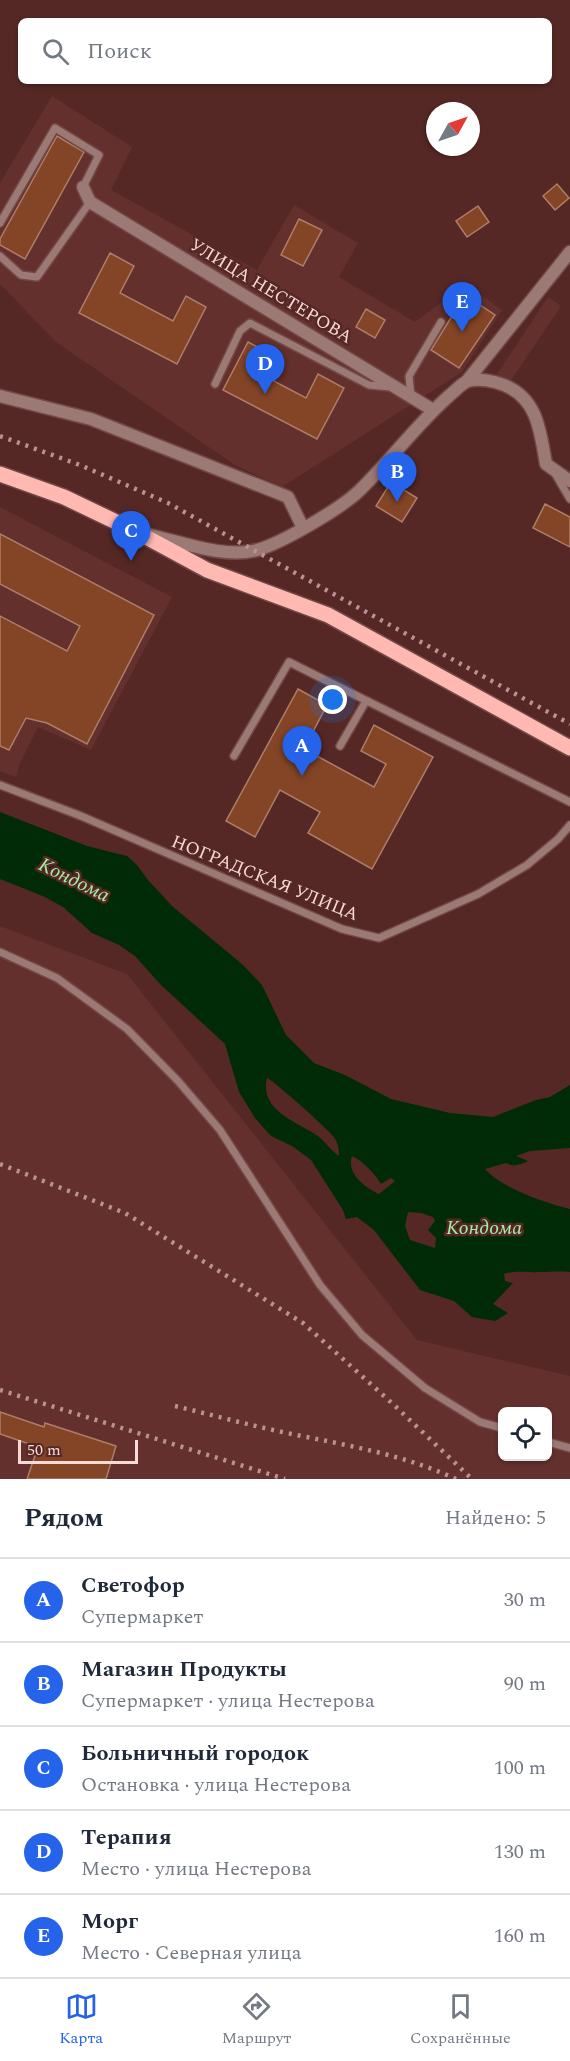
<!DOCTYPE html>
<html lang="ru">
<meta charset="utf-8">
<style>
:root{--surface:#fff;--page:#f6f6f7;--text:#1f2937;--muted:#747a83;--line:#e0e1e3;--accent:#2563eb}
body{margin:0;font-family:Spectral,serif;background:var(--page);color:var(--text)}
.controls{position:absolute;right:18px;bottom:18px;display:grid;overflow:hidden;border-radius:9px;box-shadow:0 2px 4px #0004}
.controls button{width:54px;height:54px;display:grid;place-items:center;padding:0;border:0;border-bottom:2px solid var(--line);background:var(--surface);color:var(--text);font:30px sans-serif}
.compass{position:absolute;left:426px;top:102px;width:54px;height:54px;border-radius:50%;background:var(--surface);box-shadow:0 2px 4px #0004;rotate:50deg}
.scale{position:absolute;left:18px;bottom:15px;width:120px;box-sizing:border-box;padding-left:6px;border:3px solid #f7d9d6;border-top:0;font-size:16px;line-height:21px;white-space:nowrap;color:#f7d9d6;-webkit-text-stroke:4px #552825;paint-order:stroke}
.you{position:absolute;left:333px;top:700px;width:21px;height:21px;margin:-15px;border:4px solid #fff;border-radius:50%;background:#1a73e8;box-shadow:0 0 0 9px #1a73e833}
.badge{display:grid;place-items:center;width:39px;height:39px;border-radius:50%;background:var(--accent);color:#fff;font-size:20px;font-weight:700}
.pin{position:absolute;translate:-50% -50px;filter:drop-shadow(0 2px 3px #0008)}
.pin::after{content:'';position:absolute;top:32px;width:21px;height:18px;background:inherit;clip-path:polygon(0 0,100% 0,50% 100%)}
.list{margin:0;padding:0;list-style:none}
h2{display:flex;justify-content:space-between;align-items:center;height:78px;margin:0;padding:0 24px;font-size:26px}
h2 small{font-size:20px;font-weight:400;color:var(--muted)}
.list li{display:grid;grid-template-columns:39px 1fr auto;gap:18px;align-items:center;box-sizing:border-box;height:84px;padding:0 24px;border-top:2px solid var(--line)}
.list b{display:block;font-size:22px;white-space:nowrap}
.list p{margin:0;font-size:20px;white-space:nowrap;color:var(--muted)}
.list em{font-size:20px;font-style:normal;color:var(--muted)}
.icon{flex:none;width:33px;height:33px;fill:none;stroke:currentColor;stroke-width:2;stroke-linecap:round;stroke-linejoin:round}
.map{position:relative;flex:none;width:570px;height:1479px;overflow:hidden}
.search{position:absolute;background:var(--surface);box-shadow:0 2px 4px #0004;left:18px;right:18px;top:18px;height:66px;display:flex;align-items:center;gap:15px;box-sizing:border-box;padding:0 21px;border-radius:9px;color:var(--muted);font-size:22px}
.sheet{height:498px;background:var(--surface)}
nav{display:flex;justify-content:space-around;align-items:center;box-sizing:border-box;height:84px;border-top:2px solid var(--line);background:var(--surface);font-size:16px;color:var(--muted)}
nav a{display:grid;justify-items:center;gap:3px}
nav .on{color:var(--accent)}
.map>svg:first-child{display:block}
.built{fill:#64302d;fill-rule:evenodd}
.water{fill:#012b06;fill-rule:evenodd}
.building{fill:#844526;stroke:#ad7e69;stroke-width:1.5}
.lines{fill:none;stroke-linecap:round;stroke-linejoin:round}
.lane-casing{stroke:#724845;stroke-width:10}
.street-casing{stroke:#724845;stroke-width:15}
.primary-casing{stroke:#724845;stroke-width:18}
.lane{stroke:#9b7975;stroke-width:7}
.street{stroke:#9b7975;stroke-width:12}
.primary{stroke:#ffb9b2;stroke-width:15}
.rail{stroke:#b79491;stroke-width:4.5;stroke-dasharray:3 6;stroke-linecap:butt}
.labels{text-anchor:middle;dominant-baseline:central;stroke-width:5;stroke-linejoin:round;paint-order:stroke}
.street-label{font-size:18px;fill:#f7d9d6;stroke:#552825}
.water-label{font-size:20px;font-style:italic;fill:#a3f0a5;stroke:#552825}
</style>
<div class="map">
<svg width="570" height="1479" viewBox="0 0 570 1479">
<rect width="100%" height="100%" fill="#552825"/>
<!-- built -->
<g class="built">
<polygon points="52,96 132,147 111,190 257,270 294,205 358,243 339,277 415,322 466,284 502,310 462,372 282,487 235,465 56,342 0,284 0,183"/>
<polygon points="548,297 561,306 510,382 497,374"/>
<polygon points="0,507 172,597 91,750 38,727 19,765 16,777 0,771"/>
<path d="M0,926L127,974L417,1340L570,1376V1479H0ZM502,1412H548V1456H502Z"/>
</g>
<!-- water -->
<path class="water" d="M0,812L87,846L127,856L137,865L148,880L172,906L242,964L262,985L286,1035L314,1063L345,1075L391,1099L450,1113L493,1117L536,1100L550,1097L570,1085V1148L530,1151L516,1156L528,1161C520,1165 514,1167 506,1163L485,1169C502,1188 545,1203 570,1209V1272C559,1271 550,1272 539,1272C525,1273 518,1270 504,1274L505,1281L513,1283L493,1304L508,1313L495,1321L472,1317L454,1301L420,1290L374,1230L357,1217L346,1219L343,1210L311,1160L292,1146L271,1136L255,1118L239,1092L225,1044L160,984L135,956L119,945L92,933L63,907L45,897L0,879ZM267,1078C273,1080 328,1129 334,1137C338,1143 339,1149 339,1156C331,1151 326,1142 318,1136C298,1122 259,1111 267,1078ZM352,1156C363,1161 375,1174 381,1184L391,1178L395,1181L379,1194C365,1188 346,1173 352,1156ZM408,1212L421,1213L433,1217L435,1221L428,1230L436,1238L435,1248L410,1240L405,1226Z"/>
<!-- building -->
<g class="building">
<polygon points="57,136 84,152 25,259 0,245 0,239"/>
<polygon points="557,184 569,198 555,210 543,196"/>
<polygon points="478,206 489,222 467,237 456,221"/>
<polygon points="299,219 322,230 303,266 281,255"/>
<polygon points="110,253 134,266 120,293 173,321 186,296 206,307 177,364 79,313"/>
<polygon points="465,295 495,315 459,368 431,350"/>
<polygon points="366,309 385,320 375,338 356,327"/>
<polygon points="248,342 278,358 268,378 306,398 318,374 344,388 317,439 223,390"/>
<polygon points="391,482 417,498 402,522 376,506"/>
<polygon points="545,504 570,517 570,547 533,528"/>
<polygon points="0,534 154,615 87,744 47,723 26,718 9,750 0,746 0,616 67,651 80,626 0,584"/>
<polygon points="298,689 327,705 304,749 374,787 386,764 361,751 374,725 433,757 372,869 308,833 320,812 280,790 255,837 226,821"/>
<polygon points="0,1412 44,1427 45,1423 116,1446 106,1479 27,1479 38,1447 0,1434"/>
</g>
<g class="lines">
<defs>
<g id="lane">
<polyline points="0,223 55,128 99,155 83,187"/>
<polyline points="0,256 21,275 37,277 90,202"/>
<polyline points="215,384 240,331 250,323 369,385 390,387"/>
<polyline points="411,397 409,376 441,322"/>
<polyline points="556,475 570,499"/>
<polyline points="340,746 366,701"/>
<polyline points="234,756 289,662 570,802"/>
<polyline points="0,785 81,816 342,929 379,938 478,894 527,865 558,839 570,825"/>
<polyline points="0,952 57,978 127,1029 178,1081 220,1130 320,1285 362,1335 425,1388 480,1422 502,1428"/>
<polyline points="548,1442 570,1448"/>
</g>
<g id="street">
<polyline points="83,187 90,202 433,410"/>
<polyline points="467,381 570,252"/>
<polyline points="0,396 91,419 288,497 303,528"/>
<path d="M150,535C181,542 226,559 257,550C282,543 340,509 359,491C391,460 417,424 450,395C455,391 462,383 468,381C479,378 494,381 504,385C538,399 540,431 546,464L570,481"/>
</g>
<polyline id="primary" points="0,474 64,497 135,531 207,570 328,615 570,748"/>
</defs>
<!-- lane casing -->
<use href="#lane" class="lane-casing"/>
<!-- street casing -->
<use href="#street" class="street-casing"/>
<!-- primary casing -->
<use href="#primary" class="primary-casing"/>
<!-- lane -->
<use href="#lane" class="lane"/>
<!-- street -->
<use href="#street" class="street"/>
<!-- primary -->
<use href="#primary" class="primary"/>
<!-- rail -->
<g class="rail">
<polyline points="0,436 80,465 168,503 570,724"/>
<polyline points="0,1164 125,1213 303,1323 394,1405 472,1479"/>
<polyline points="0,1390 285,1479"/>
<path d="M175,1406C212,1415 249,1425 287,1433C345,1445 402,1454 456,1479"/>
</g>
</g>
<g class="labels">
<!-- street labels -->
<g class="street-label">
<text transform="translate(271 291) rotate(31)">УЛИЦА НЕСТЕРОВА</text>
<text transform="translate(265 878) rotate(22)">НОГРАДСКАЯ УЛИЦА</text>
</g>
<!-- water labels -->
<g class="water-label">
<text transform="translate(74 880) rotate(26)">Кондома</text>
<text x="484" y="1228">Кондома</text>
</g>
</g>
</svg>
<div class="controls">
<button><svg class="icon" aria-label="locate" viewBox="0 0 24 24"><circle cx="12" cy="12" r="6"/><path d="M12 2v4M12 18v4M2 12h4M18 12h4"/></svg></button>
</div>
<svg class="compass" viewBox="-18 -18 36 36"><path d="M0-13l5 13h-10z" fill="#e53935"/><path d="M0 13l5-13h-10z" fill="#747a83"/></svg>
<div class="scale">50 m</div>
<div class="you"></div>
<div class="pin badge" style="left:302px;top:776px">A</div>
<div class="pin badge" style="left:397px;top:502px">B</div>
<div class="pin badge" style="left:131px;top:561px">C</div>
<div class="pin badge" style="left:265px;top:394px">D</div>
<div class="pin badge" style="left:462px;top:332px">E</div>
<div class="search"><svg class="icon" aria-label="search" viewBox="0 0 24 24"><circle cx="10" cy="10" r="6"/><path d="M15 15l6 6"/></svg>Поиск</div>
</div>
<section class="sheet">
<h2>Рядом<small>Найдено: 5</small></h2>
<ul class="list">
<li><span class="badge">A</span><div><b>Светофор</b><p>Супермаркет</p></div><em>30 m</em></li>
<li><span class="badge">B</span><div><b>Магазин Продукты</b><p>Супермаркет · улица Нестерова</p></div><em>90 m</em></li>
<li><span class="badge">C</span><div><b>Больничный городок</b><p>Остановка · улица Нестерова</p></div><em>100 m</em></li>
<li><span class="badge">D</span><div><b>Терапия</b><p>Место · улица Нестерова</p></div><em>130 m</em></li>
<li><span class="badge">E</span><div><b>Морг</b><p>Место · Северная улица</p></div><em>160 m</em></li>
</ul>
</section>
<nav>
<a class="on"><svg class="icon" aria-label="map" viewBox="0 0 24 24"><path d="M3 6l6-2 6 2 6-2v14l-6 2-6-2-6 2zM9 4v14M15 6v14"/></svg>Карта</a>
<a><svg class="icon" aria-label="directions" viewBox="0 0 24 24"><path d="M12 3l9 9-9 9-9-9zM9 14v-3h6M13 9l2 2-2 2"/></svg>Маршрут</a>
<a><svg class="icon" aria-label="saved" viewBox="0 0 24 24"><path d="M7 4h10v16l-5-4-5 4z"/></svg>Сохранённые</a>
</nav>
